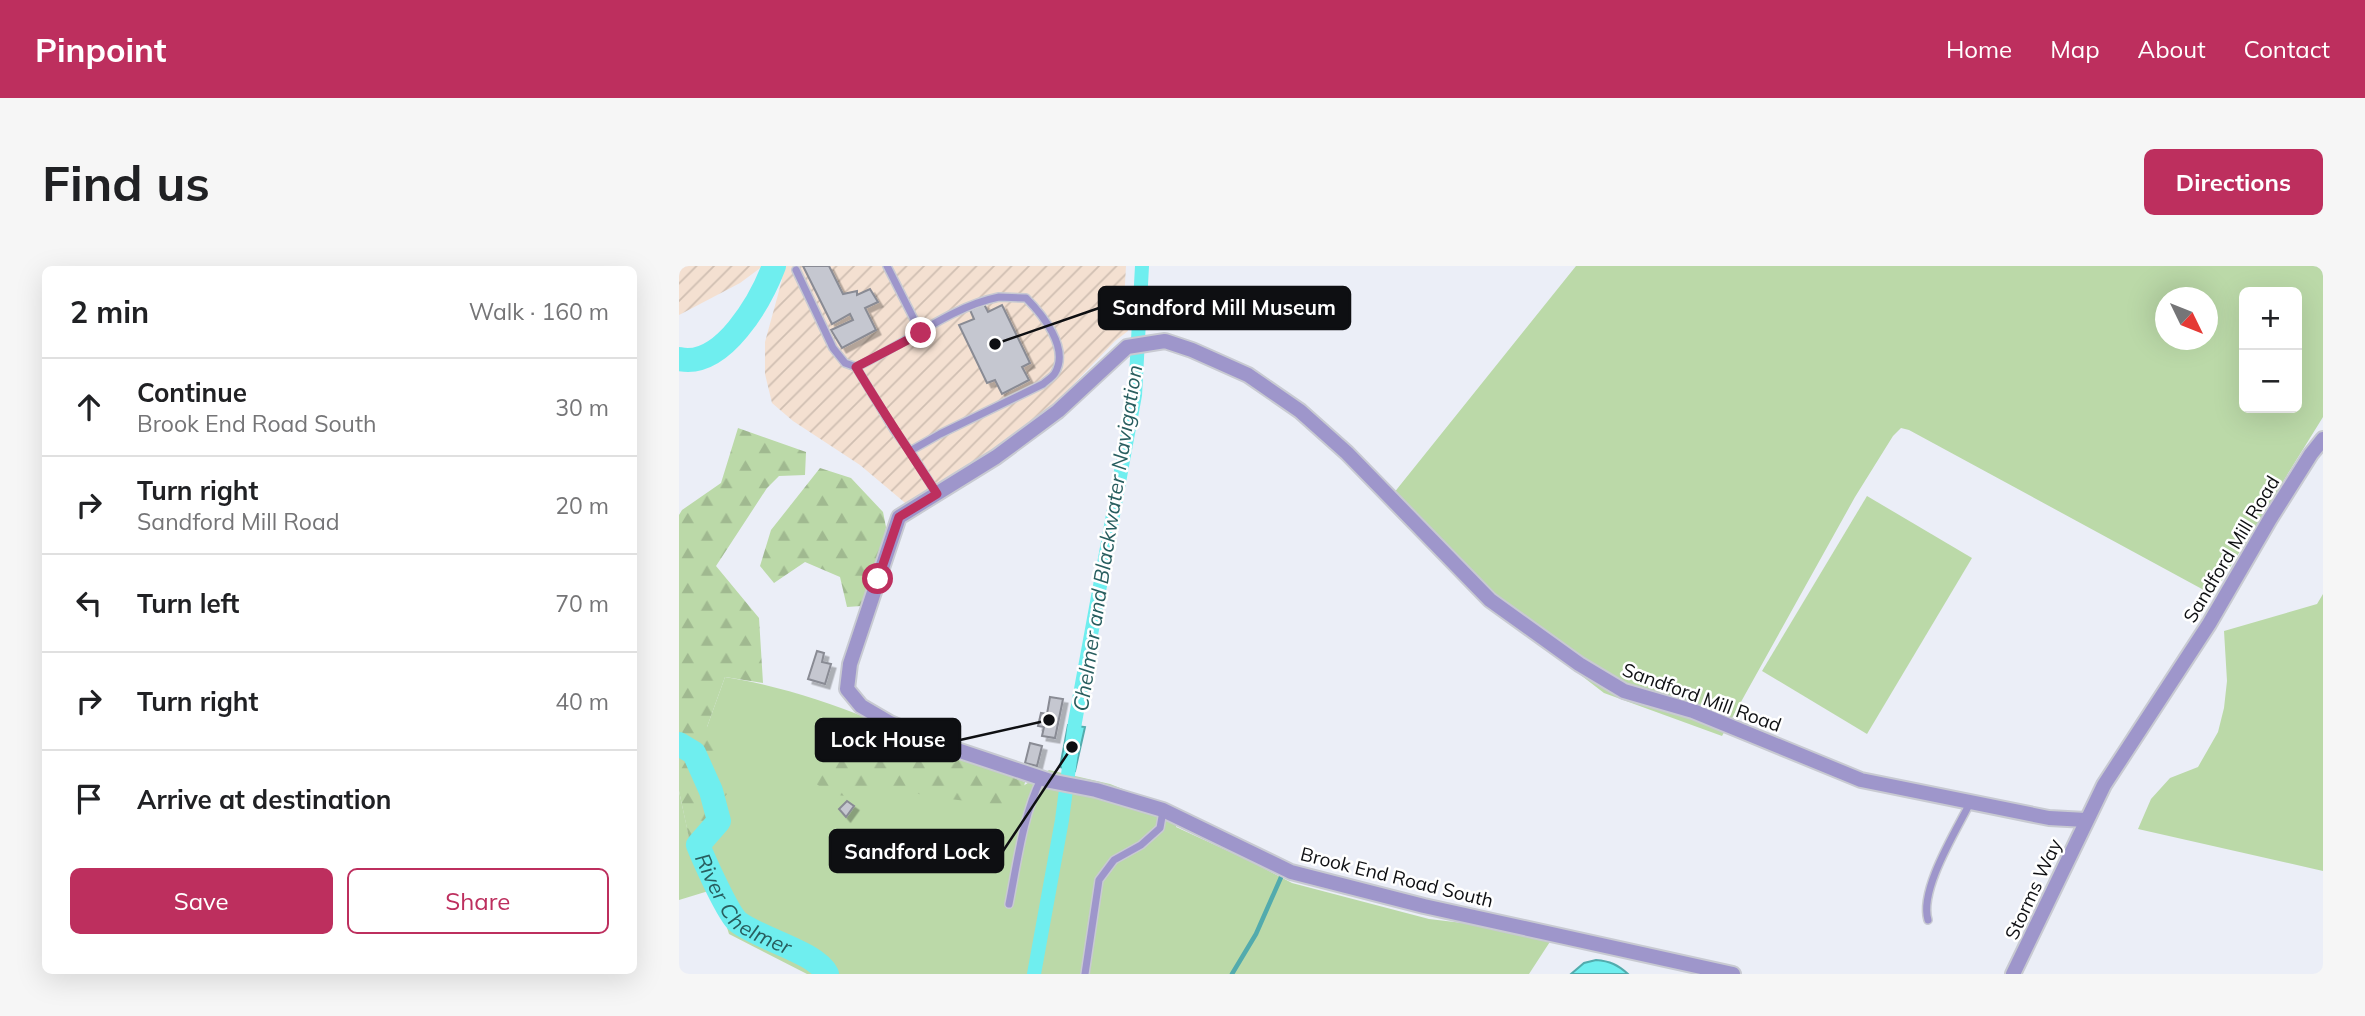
<!DOCTYPE html>
<meta charset="utf-8">
<style>
:root{--surface:#fff;--page:#f6f6f6;--text:#202124;--muted:#757577;--line:#e0e0e0;--accent:#bd2f5e}
body{margin:0;font-family:Mulish,sans-serif;background:var(--page);color:var(--text)}
.controls{position:absolute;right:21px;top:21px;display:grid;overflow:hidden;border-radius:10px;box-shadow:0 7px 28px #0002}
.controls button{width:63px;height:63px;display:grid;place-items:center;padding:0;border:0;border-bottom:2px solid var(--line);background:var(--surface);color:var(--text);font:35px sans-serif}
.compass{position:absolute;left:1476px;top:21px;width:63px;height:63px;border-radius:50%;background:var(--surface);box-shadow:0 7px 28px #0002;rotate:133deg}
.stop{position:absolute;width:21px;height:21px;margin:-16px;border:5px solid #bd2f5e;border-radius:50%;background:#fff}
.stop.end{background:#bd2f5e;border-color:#fff;box-shadow:0 2px 7px #0008}
.list{margin:0;padding:0;list-style:none}
h2{display:flex;justify-content:space-between;align-items:center;height:91px;margin:0;padding:0 28px;font-size:30px}
h2 small{font-size:23px;font-weight:400;color:var(--muted)}
.list li{display:grid;grid-template-columns:46px 1fr auto;gap:21px;align-items:center;box-sizing:border-box;height:98px;padding:0 28px;border-top:2px solid var(--line)}
.list b{display:block;font-size:26px;white-space:nowrap}
.list p{margin:0;font-size:23px;white-space:nowrap;color:var(--muted)}
.list em{font-size:23px;font-style:normal;color:var(--muted)}
.actions{display:flex;gap:14px;padding:21px 28px}
.actions a{flex:1;padding:16px 0;border:2px solid var(--accent);border-radius:10px;text-align:center;font-size:24px;color:var(--accent)}
.actions .main{background:var(--accent);color:#fff}
.icon{flex:none;width:38px;height:38px;fill:none;stroke:currentColor;stroke-width:2;stroke-linecap:round;stroke-linejoin:round}
.map{position:relative;flex:none;width:1644px;height:708px;overflow:hidden;border-radius:10px}
header{display:flex;align-items:center;gap:42px;box-sizing:border-box;height:98px;padding:0 35px;background:var(--accent);color:#fff}
header strong{font-size:33px}
nav{display:flex;gap:38px;margin-inline-start:auto;font-size:24px}
.intro{display:flex;align-items:center;justify-content:space-between;box-sizing:border-box;height:168px;padding:0 42px}
h1{margin:0;font-size:49px}
.button{padding:18px 32px;border-radius:10px;background:var(--accent);color:#fff;font-size:24px;font-weight:700}
main{display:flex;gap:42px;padding:0 42px}
aside{flex:1;background:var(--surface);border-radius:10px;box-shadow:0 7px 28px #0002}
.map>svg:first-child{display:block}
.industrial{fill:url(#industrial-furrows)}
.green{fill:#bbd9a8;fill-rule:evenodd}
.forest{fill:url(#forest-firs)}
.water{fill:#6feeef;stroke:#52abad;stroke-width:2}
.lines{fill:none;stroke-linecap:round;stroke-linejoin:round}
.stream{stroke:#52abad;stroke-width:4.5}
.canal{stroke:#6feeef;stroke-width:14}
.river{stroke:#6feeef;stroke-width:24}
.building{fill:#c5c7d0;stroke:#898b94;stroke-width:2;filter:url(#shadow)}
.lane-casing{stroke:#c8cad2;stroke-width:10}
.street-casing{stroke:#c8cad2;stroke-width:18}
.lane{stroke:#9e96cb;stroke-width:7}
.street{stroke:#9e96cb;stroke-width:14}
.route{stroke:#bd2f5e;stroke-width:9}
.labels{text-anchor:middle;dominant-baseline:central;stroke-width:5;stroke-linejoin:round;paint-order:stroke}
.street-label{font-size:19px;fill:#0e0f12;stroke:#fff}
.water-label{font-size:21px;font-style:italic;fill:#285e5f;stroke:#fff}
.leader{fill:none;stroke:#0e0f12;stroke-width:2.5}
.callout-dot{fill:#0e0f12;stroke:#fff;stroke-width:2.5}
.callout{fill:#0e0f12;stroke:#0e0f12;stroke-width:2.5}
.callout-label{font-size:21px;text-anchor:middle;font-weight:bold;fill:#fff}
</style>
<header>
<strong>Pinpoint</strong>
<nav><a>Home</a><a>Map</a><a>About</a><a>Contact</a></nav>
</header>
<div class="intro"><h1>Find us</h1><a class="button">Directions</a></div>
<main>
<aside>
<h2>2 min<small>Walk · 160 m</small></h2>
<ul class="list">
<li><svg class="icon" aria-label="ahead" viewBox="0 0 24 24"><path d="M12 20V5M6 11l6-6 6 6"/></svg><div><b>Continue</b><p>Brook End Road South</p></div><em>30 m</em></li>
<li><svg class="icon" aria-label="right" viewBox="0 0 24 24"><path d="M7 20v-9h11M14 6l5 5-5 5"/></svg><div><b>Turn right</b><p>Sandford Mill Road</p></div><em>20 m</em></li>
<li><svg class="icon" aria-label="left" viewBox="0 0 24 24"><path d="M17 20v-9H6M10 6l-5 5 5 5"/></svg><div><b>Turn left</b></div><em>70 m</em></li>
<li><svg class="icon" aria-label="right" viewBox="0 0 24 24"><path d="M7 20v-9h11M14 6l5 5-5 5"/></svg><div><b>Turn right</b></div><em>40 m</em></li>
<li><svg class="icon" aria-label="arrive" viewBox="0 0 24 24"><path d="M6 21V4h12l-3 4 3 4H6"/></svg><div><b>Arrive at destination</b></div></li>
</ul>
<div class="actions"><a class="main">Save</a><a>Share</a></div>
</aside>
<div class="map">
<svg width="1644" height="708" viewBox="0 0 1644 708">
<defs>
<pattern id="industrial-furrows" width="10" height="10" patternUnits="userSpaceOnUse" patternTransform="scale(1.75)"><rect width="10" height="10" fill="#f4e0d1"/><path d="M-1 1l2-2M0 10L10 0M9 11l2-2" fill="none" stroke="#d0bfb2"/></pattern>
<pattern id="forest-firs" width="22" height="20" patternUnits="userSpaceOnUse" patternTransform="scale(1.75)"><rect width="22" height="20" fill="#bbd9a8"/><path d="M5 1l3.5 6h-7zM16 11l3.5 6h-7z" fill="#a0b990"/></pattern>
<filter id="shadow"><feDropShadow dx="4.5" dy="4.5" stdDeviation="0" flood-color="#0004"/></filter>
</defs>
<rect width="100%" height="100%" fill="#ebeef7"/>
<!-- industrial -->
<g class="industrial">
<polygon points="0,0 84,0 61,17 0,49"/>
<polygon points="92,0 447,0 445,35 449,65 436,75 365,149 341,170 231,241 181,199 114,155 93,137 86,108 86,76 103,14"/>
</g>
<!-- green -->
<g class="green">
<path d="M897,0H1644V151L1534,329L1230,164L1222,162L1214,170L1176,231L1043,470L925,427L808,337L710,233ZM1565,26H1618V142H1565ZM1486,32H1528V74H1486Z"/>
<polygon points="1188,230 1293,292 1188,468 1083,405"/>
<polygon points="1644,328 1644,605 1459,563 1472,533 1491,512 1519,501 1539,466 1545,442 1548,415 1545,365 1638,338"/>
<path d="M46,411C151,428 248,478 344,520L370,504L431,518L497,544V561L571,595L613,617L750,653L876,668L850,708H128L50,668L36,623L0,634V525L10,571L28,461Z"/>
</g>
<!-- forest -->
<g class="forest">
<polygon points="59,162 127,186 126,209 100,210 88,222 37,300 80,352 84,417 46,411 28,461 48,528 10,572 0,525 0,249 3,244 42,217"/>
<polygon points="141,202 172,212 204,246 207,261 205,279 182,340 168,341 161,311 126,296 95,317 81,300 92,264"/>
<polygon points="182,449 256,481 346,516 342,535 321,539 254,531 197,519 166,530 152,528 133,515 137,494 170,476"/>
</g>
<!-- water -->
<g class="water">
<polygon points="389,459 406,461 396,505 381,501"/>
<path d="M917,694C931,695 939,699 949,708H892L905,697Z"/>
</g>
<g class="lines">
<!-- stream -->
<polyline class="stream" points="553,708 577,668 603,609"/>
<!-- canal -->
<polyline class="canal" points="355,708 383,554 396,456 456,129 463,0"/>
<!-- river -->
<g class="river">
<path d="M0,93C44,103 82,34 95,0"/>
<path id="s1" d="M0,478L15,487L32,525L40,555L19,579C25,594 49,648 59,656C81,673 137,686 148,708"/>
</g>
</g>
<!-- building -->
<g class="building">
<polygon points="124,0 150,0 164,28 178,25 178,29 191,23 199,36 186,42 197,64 163,82 152,64 174,54 171,48 153,58"/>
<polygon points="305,38 309,46 323,39 351,97 343,101 350,114 323,128 316,114 308,117 280,59 295,53 291,44"/>
<polygon points="138,385 145,387 143,396 152,398 146,418 129,413"/>
<polygon points="371,431 384,433 376,472 363,470 365,461 359,460 362,447 368,448"/>
<polygon points="351,477 363,480 358,500 346,497"/>
<polygon points="168,535 175,540 167,551 160,543"/>
</g>
<g class="lines">
<defs>
<g id="lane">
<polyline points="208,0 242,67"/>
<polyline points="117,4 154,82 166,97 177,101"/>
<path d="M320,31L347,32C363,48 391,82 376,107C374,111 367,115 364,118L261,168L231,185L215,164L177,101C224,80 270,41 320,31Z"/>
<polyline points="231,185 258,228"/>
<path d="M330,638C338,598 344,549 362,513"/>
<path d="M1249,654C1240,624 1277,565 1291,537"/>
<polyline points="406,708 420,614 435,594 462,579 481,562 484,545"/>
</g>
<g id="street">
<polyline points="1054,708 745,640 612,606 484,544 417,524 371,515 260,478 211,457 182,440 168,423 171,398 220,251 317,191 379,145 448,81 486,75 513,84 569,109 621,145 668,187 811,334 900,398 945,425 1014,445 1182,514 1370,552 1407,554"/>
<polyline points="1334,708 1425,519 1530,358 1591,253 1632,188 1644,173"/>
</g>
</defs>
<!-- lane casing -->
<use href="#lane" class="lane-casing"/>
<!-- street casing -->
<use href="#street" class="street-casing"/>
<!-- lane -->
<use href="#lane" class="lane"/>
<!-- street -->
<use href="#street" class="street"/>
</g>
<g class="lines">
<!-- route -->
<path class="route" d="M199,313L220,251L258,228C231,186 203,145 177,101L242,67"/>
</g>
<g class="labels">
<!-- street labels -->
<g class="street-label">
<text transform="translate(1552 283) rotate(-59)">Sandford Mill Road</text>
<text transform="translate(1023 431) rotate(20)">Sandford Mill Road</text>
<text transform="translate(718 611) rotate(14)">Brook End Road South</text>
<text transform="translate(1354 623) rotate(-65)">Storms Way</text>
</g>
<!-- water labels -->
<g class="water-label">
<text transform="translate(428 272) rotate(-81)">Chelmer and Blackwater Navigation</text>
<text stroke="none"><textPath href="#s1" startOffset="200">River Chelmer</textPath></text>
</g>
</g>
<!-- callouts -->
<path class="leader" d="M316 78L420 42M370 454L281 474M393 481L324 585"/>
<g class="callout-dot">
<circle cx="316" cy="78" r="7"/>
<circle cx="370" cy="454" r="7"/>
<circle cx="393" cy="481" r="7"/>
</g>
<g class="callout">
<rect x="420" y="21" width="251" height="42" rx="7"/>
<rect x="137" y="453" width="144" height="42" rx="7"/>
<rect x="151" y="564" width="173" height="42" rx="7"/>
</g>
<g class="callout-label">
<text x="545" y="49">Sandford Mill Museum</text>
<text x="209" y="481">Lock House</text>
<text x="238" y="593">Sandford Lock</text>
</g>
</svg>
<div class="controls">
<button>+</button>
<button>−</button>
</div>
<svg class="compass" viewBox="-18 -18 36 36"><path d="M0-13l5 13h-10z" fill="#e53935"/><path d="M0 13l5-13h-10z" fill="#757577"/></svg>
<div class="stop" style="left:199px;top:313px"></div>
<div class="stop end" style="left:242px;top:67px"></div>
</div>
</main>
